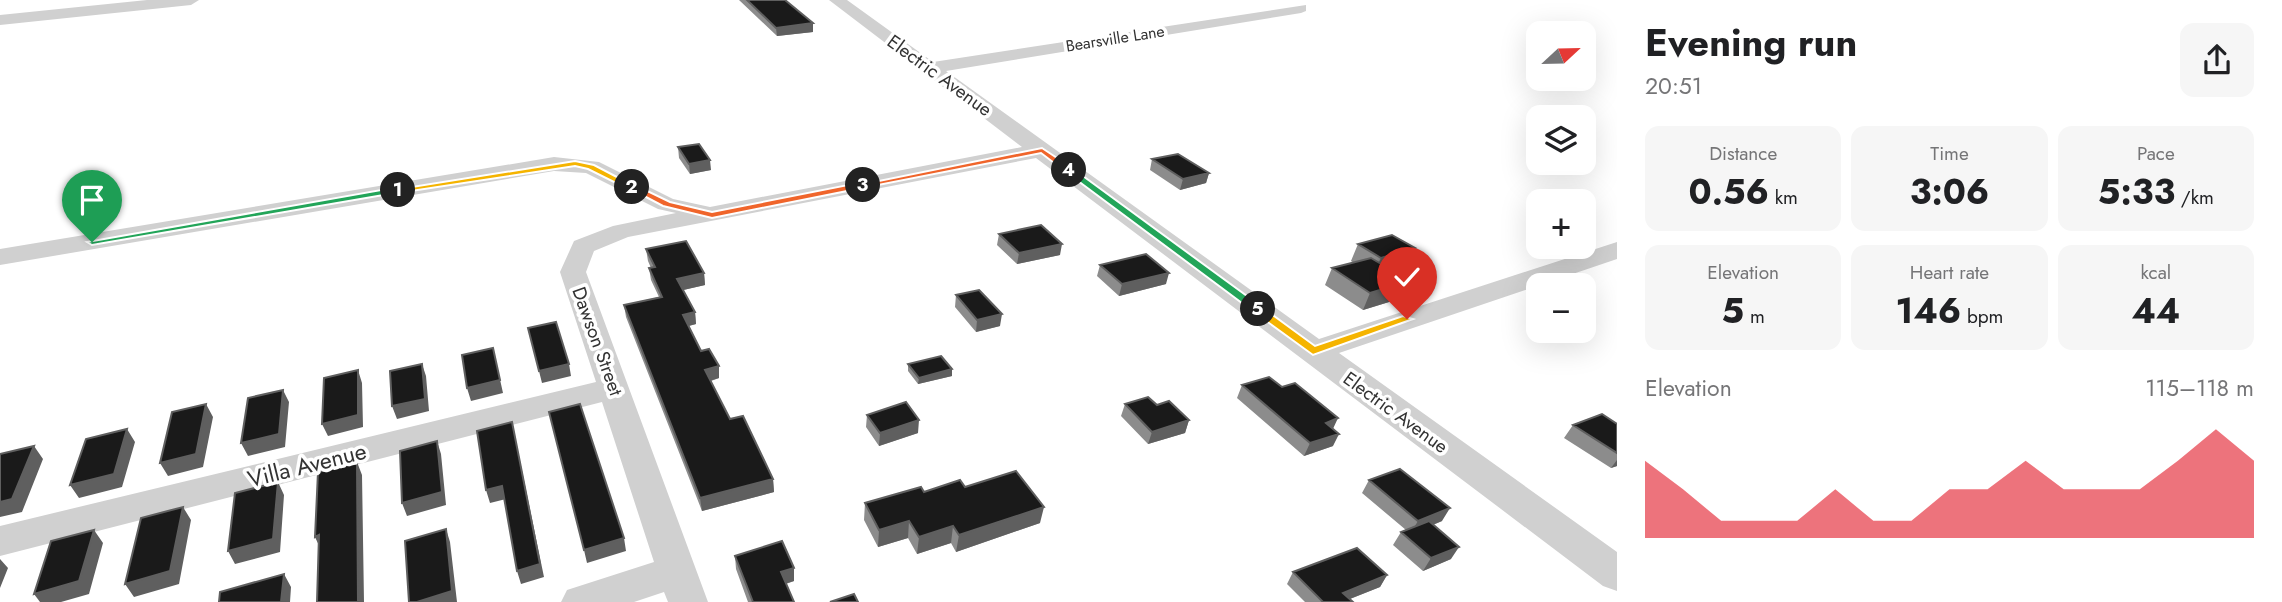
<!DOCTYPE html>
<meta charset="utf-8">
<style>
body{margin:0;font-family:Jost,sans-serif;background:#f6f6f6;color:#202124;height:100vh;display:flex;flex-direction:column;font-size:26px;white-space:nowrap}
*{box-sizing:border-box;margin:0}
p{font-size:23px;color:#757577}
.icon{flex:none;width:38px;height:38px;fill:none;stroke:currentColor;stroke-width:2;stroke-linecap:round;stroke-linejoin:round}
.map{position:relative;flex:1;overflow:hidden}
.drawer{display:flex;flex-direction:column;background:#fff;width:665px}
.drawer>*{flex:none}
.needle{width:46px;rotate:68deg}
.controls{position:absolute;left:1526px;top:21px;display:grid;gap:14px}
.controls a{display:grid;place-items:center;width:70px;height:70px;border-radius:14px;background:#fff;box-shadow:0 7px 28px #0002;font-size:35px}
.pin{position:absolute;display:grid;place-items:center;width:60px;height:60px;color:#fff;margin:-72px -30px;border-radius:50% 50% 50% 0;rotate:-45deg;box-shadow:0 0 7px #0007}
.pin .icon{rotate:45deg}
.km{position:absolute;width:35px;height:35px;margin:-18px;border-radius:50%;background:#222;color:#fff;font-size:19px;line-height:35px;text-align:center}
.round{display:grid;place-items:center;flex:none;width:74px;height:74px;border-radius:14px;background:#f6f6f6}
.overview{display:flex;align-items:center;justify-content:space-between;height:119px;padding:0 28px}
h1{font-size:38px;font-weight:700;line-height:52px}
.figures{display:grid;grid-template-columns:repeat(3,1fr);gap:10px;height:119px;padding:7px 28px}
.figures div{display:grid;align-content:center;border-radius:14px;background:#f6f6f6;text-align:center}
.figures b{font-size:35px;font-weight:700}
.figures small{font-size:19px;font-weight:400}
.figures p{font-size:19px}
.chart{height:196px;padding:14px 28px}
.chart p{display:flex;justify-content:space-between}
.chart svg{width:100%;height:126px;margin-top:7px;fill:#e63946;opacity:.7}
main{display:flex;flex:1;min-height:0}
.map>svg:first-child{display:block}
</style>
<main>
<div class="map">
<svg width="1617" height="602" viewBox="0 0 1617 602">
<rect width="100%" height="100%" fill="#fff"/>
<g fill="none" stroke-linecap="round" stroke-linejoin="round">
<path fill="#d0d0d0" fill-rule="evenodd" d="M147,0H199L191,5L0,25V15Z
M829,0H847L933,62L1306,5V11L1301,13L946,71L1319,339L1617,242V259L1339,353L1617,552V591L1603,586L1036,158L628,237L594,251L586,272L708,602H668L664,592L634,602H561L567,590L654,562L602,402L0,556V526L596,382L560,272L574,241L613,226L676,213L658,209L586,173L554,171L0,265V249L554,157L599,162L673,199L710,207L1022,147Z"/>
</g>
<path fill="#8c8c8c" d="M739,0H785L813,32L777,36Z
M678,147L711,170L690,174L679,158Z
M1152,159L1209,173L1206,183L1180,190L1150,170Z
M999,234L1060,255L1017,264L997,245Z
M1358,244L1407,264L1390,269L1402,298L1363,310L1325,285L1332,268L1354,263L1351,261Z
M646,249L704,273L705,285L683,290L695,312L696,324L689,326L701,351L719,378L711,381L730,419L773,479L774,492L702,511L626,317L624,305L659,297L651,280L649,268H651L648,261Z
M1100,265L1166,284L1119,296L1097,276Z
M956,295L1000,326L976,332L955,307Z
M908,364L952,376L918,384L908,371Z
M1242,385L1333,429V446L1304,456L1237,398Z
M1125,404L1157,405L1189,420L1185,433L1148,444L1121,416Z
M867,415L918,433L879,446L866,427Z
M1617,424V466L1611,468L1564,438L1573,425Z
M1369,480L1442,521L1433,525L1451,559L1423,571L1393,545L1401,532L1406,530L1362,493Z
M965,487L1040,523L956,552L951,543L917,554L908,538L878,547L864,520L865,503L924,492Z
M735,556L794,581L786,584L794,602H748L736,569Z
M1293,572L1387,575L1380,587L1350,599L1353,602H1305L1287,584Z"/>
<path fill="#5f5f5f" d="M813,23V32L777,36L776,28Z
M710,160L711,170L690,174L689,164Z
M1209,173L1206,183L1180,190L1183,179Z
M1062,244L1060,255L1017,264L1019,253Z
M1415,248L1407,264L1373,274L1381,258Z
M704,273L705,285L679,291L677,279Z
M1169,273L1166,284L1119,296L1122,284Z
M1410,281L1402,298L1363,310L1370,293Z
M695,312L696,324L684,327L683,315Z
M1002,314L1000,326L976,332L977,320Z
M493,348L503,393L471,401L467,388Z
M422,364L426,376L429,411L397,419L392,406Z
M569,364L571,376L542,383L539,371Z
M719,366V378L706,382L705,370Z
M952,369V376L918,384L919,378Z
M358,370L362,383L363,427L328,436L322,424Z
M283,390L289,402L285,447L248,456L241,443Z
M206,404L213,417L203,467L168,476L160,463Z
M1338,418L1332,431L1326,423Z
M919,420L918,433L879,446L880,433Z
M1189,420L1185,433L1148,444L1152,432Z
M512,422L544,577L521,584L517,571Z
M127,429L135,442L122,487L79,498L70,485Z
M1339,434L1333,446L1304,456L1310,443Z
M437,441L441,454L446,505L407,516L402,503Z
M34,446L43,459L22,512L0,517V502Z
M1617,460V466L1611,468Z
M357,462L362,475L364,602H358Z
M773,479L774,492L702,511L700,498Z
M278,482L284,495L280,552L235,564L228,551Z
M502,486L506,499L490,503L486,490Z
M183,507L191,520L179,584L134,597L125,584Z
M1044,507L1040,523L956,552L959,535Z
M1450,508L1442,521L1410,534L1418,521Z
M909,521L908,538L878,547L879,530Z
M953,526L951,543L917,554L919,537Z
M446,529L450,542L457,602H417Z
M94,530L103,543L89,594L61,602H40L34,594Z
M319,535L321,550L315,537Z
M624,538L626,551L587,563L584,550Z
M1459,547L1451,559L1423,571L1431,558Z
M0,559L8,568L0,588Z
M794,568V581L781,585V572Z
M284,574L291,587L290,602H281Z
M1387,575L1380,587L1342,602L1343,593Z"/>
<path fill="#1a1a1a" stroke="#5f5f5f" stroke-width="2" d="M747,0H785L813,23L776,28Z
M699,144L710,160L689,164L678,147Z
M1178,154L1209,173L1183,179L1152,159Z
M1041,225L1062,244L1019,253L999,234Z
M1392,235L1415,248L1381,258L1358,244Z
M686,241L704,273L677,279L695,312L683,315L701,351L709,349L719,366L705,370L730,419L743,416L773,479L700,498L624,305L662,297L649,268L655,267L646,249Z
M1146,254L1169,273L1122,284L1100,265Z
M1371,258L1410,281L1370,293L1332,268Z
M979,290L1002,314L977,320L956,295Z
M556,322L569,364L539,371L528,328Z
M493,348L500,380L467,388L462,355Z
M941,356L952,369L919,378L908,364Z
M422,364L425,399L392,406L390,371Z
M358,370V415L322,424L324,378Z
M1269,377L1282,387L1295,383L1338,418L1326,423L1339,434L1310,443L1242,385Z
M283,390L279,434L241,443L248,398Z
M1148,397L1157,405L1169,401L1189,420L1152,432L1125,404Z
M906,402L919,420L880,433L867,415Z
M206,404L196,454L160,463L172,412Z
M580,404L624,538L584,550L549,412Z
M1602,414L1617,424V453L1573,425Z
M512,422L540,564L517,571L502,486L486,490L477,431Z
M127,429L114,474L70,485L86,439Z
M437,441L442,492L402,503L400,451Z
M34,446L12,499L0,502V454Z
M357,462L358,602H317L319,535L315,537L318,472Z
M1400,469L1450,508L1418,521L1369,480Z
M1016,471L1044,507L959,535L953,526L919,537L909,521L879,530L865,503L921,487L924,492L960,480L965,487Z
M278,482L273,539L228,551L235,493Z
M183,507L170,571L125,584L141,518Z
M1429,521L1459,547L1431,558L1401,532Z
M446,529L452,591L417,602H409L405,541Z
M94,530L79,581L34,594L51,541Z
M782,541L794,568L781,572L794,602H753L735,556Z
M1357,548L1387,575L1343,593L1353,602H1323L1293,572Z
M284,574L281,602H219L220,592Z
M854,594L858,602H830Z"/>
<path fill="#22a559" stroke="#fff" stroke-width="2" d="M398,187L401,192L92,245L87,242Z"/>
<path fill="#f5b400" stroke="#fff" stroke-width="2" d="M575,161L594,165L636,187L628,189L588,169L575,166L398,193L393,190Z"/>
<path fill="#f0652b" stroke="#fff" stroke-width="2" d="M863,182L867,187L712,218L663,206L627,187L635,185L670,202L712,212Z"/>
<path fill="#f0652b" stroke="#fff" stroke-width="2" d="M1042,148L1072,168V172H1066L1041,153L863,188L859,185Z"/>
<path fill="#22a559" stroke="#fff" stroke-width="2" d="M1066,168H1072L1262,307V312H1254L1066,172Z"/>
<path fill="#f5b400" stroke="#fff" stroke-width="2" d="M1254,307H1262L1315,346L1403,316L1413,319L1313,355L1254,312Z"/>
<g text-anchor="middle" stroke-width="7" stroke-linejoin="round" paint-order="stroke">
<g font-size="16" fill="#333" stroke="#fff">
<text transform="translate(1115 38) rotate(-9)" y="6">Bearsville Lane</text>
</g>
<g font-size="19" fill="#333" stroke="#fff">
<text transform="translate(940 75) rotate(36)" y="7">Electric Avenue</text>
<text transform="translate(598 341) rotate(70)" y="7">Dawson Street</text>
<text transform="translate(1396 412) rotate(36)" y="7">Electric Avenue</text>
</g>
<g font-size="23" fill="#333" stroke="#fff">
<text transform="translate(307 465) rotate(-14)" y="8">Villa Avenue</text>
</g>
</g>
</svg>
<div class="controls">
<a><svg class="needle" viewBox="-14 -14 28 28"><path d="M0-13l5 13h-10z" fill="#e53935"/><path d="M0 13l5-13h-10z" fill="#757577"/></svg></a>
<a><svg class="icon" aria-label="layers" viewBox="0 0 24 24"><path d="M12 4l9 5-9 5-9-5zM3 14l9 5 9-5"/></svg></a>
<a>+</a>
<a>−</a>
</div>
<div class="pin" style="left:92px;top:242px;background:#1e9e55"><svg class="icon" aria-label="arrive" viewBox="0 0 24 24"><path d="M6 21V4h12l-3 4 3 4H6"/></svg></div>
<div class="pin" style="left:1407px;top:319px;background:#d93025"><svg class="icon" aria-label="check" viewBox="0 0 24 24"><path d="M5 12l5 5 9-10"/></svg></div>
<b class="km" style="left:398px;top:190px">1</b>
<b class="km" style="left:632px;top:187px">2</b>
<b class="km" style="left:863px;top:185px">3</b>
<b class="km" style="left:1069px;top:170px">4</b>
<b class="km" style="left:1258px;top:309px">5</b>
</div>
<section class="drawer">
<div class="overview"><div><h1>Evening run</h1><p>20:51</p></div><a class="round"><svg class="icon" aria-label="share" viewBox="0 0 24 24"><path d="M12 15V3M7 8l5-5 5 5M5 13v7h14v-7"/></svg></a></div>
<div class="figures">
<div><p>Distance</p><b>0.56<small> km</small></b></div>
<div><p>Time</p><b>3:06</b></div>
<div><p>Pace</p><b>5:33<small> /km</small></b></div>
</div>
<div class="figures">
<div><p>Elevation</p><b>5<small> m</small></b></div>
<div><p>Heart rate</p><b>146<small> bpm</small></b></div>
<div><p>kcal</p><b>44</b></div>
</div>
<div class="chart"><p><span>Elevation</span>115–118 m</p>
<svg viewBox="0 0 160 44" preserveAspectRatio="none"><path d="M0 44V17L10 27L20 38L30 38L40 38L50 27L60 38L70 38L80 27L90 27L100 17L110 27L120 27L130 27L140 17L150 6L160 17V44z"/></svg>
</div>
</section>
</main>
